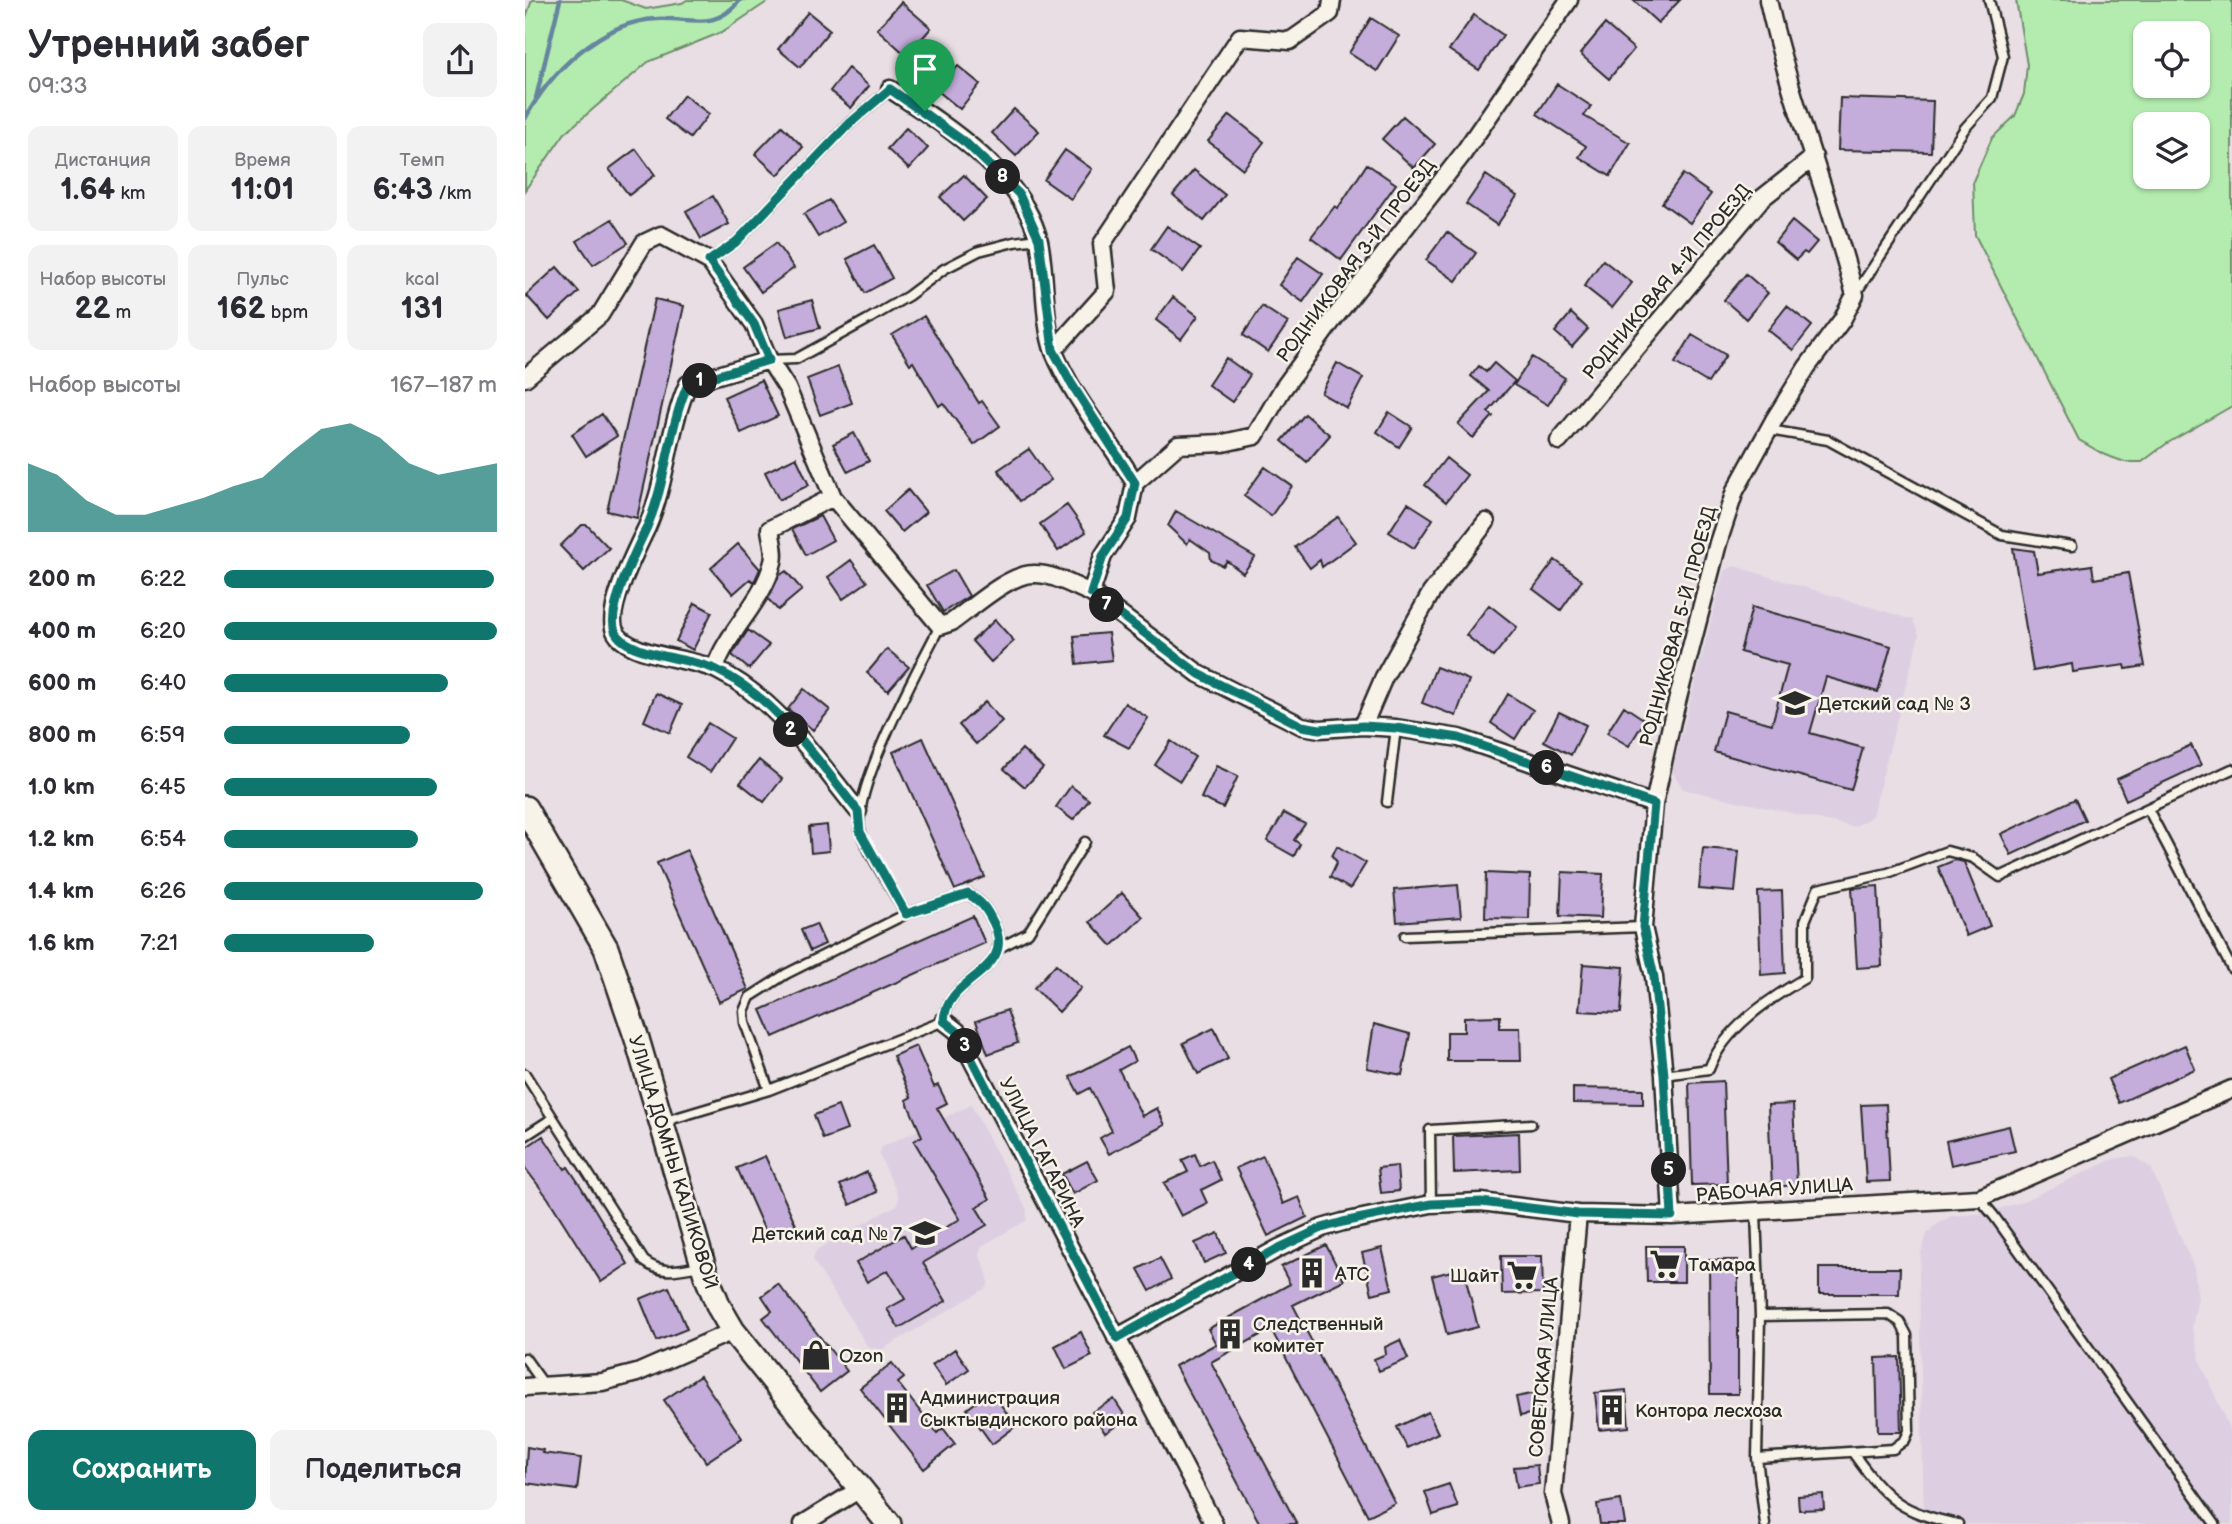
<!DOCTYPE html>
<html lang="ru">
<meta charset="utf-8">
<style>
body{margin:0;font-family:"Balsamiq Sans",sans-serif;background:#f2f2f3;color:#2b2b33;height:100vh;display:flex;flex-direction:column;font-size:26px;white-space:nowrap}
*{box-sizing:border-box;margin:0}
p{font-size:23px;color:#7c7c81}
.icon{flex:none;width:38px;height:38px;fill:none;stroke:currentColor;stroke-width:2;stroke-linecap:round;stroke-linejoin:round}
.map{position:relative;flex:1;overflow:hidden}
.details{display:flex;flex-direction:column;background:#fff;width:525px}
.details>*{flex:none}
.fabs{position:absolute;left:1608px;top:21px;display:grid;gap:14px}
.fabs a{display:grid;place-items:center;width:77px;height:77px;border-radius:14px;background:#fff;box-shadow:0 2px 5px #0004;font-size:35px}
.pin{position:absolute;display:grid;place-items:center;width:60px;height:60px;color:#fff;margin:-72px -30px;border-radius:50% 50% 50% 0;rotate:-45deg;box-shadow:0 0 7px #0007}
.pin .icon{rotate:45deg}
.km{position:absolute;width:35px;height:35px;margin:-18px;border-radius:50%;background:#222;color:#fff;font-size:19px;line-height:35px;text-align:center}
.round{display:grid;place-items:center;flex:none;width:74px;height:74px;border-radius:14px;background:#f2f2f3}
.summary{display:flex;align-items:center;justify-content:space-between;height:119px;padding:0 28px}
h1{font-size:38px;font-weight:800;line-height:52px}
.stats{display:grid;grid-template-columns:repeat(3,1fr);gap:10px;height:119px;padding:7px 28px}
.stats div{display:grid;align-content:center;border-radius:14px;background:#f2f2f3;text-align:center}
.stats b{font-size:30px;font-weight:800}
.stats small{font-size:19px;font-weight:400}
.stats p{font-size:19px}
.chart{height:196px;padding:14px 28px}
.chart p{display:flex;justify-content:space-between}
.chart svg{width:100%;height:126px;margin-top:7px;fill:#0f766e;opacity:.7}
.action{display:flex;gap:14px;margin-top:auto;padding:14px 28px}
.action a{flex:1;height:80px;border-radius:14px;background:#0f766e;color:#fff;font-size:28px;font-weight:800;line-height:80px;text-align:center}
.action a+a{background:#f2f2f3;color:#2b2b33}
ul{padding:0 28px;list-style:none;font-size:23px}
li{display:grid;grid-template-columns:112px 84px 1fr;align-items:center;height:52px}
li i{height:18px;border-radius:9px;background:#0f766e}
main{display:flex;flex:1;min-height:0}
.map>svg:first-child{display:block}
</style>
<main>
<section class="details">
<div class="summary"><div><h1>Утренний забег</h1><p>09:33</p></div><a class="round"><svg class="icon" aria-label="share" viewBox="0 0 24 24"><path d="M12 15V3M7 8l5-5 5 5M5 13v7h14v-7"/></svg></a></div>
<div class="stats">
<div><p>Дистанция</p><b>1.64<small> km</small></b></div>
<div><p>Время</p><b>11:01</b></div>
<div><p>Темп</p><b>6:43<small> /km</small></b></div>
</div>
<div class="stats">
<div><p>Набор высоты</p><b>22<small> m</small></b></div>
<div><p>Пульс</p><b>162<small> bpm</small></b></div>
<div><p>kcal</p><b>131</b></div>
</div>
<div class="chart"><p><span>Набор высоты</span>167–187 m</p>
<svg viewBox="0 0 160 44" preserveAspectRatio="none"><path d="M0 44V20L10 24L20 33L30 38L40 38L50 35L60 32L70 28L80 25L90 16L100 8L110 6L120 11L130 20L140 24L150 22L160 20V44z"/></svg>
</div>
<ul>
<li><b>200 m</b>6:22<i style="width:99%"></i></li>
<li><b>400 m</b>6:20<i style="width:100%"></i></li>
<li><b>600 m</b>6:40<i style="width:82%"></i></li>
<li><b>800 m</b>6:59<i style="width:68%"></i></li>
<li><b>1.0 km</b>6:45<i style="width:78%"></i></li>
<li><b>1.2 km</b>6:54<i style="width:71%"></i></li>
<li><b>1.4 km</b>6:26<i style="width:95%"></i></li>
<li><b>1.6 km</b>7:21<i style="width:55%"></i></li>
</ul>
<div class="action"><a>Сохранить</a><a>Поделиться</a></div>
</section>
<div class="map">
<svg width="1707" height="1524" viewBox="0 0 1707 1524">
<rect width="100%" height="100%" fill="#e8dee4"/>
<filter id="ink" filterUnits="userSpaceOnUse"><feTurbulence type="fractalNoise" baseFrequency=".0143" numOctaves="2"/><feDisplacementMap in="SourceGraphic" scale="14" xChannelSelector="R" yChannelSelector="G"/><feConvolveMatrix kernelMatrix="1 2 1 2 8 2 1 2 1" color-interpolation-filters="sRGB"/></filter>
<g filter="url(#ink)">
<path fill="#ddcfe1" d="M1209,566L1388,620L1394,635L1347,816L1329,827L1158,789L1147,771L1199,571Z
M446,1105L502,1210V1220L457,1246L454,1254L463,1276V1287L356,1350L343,1347L288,1260L291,1250L372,1205L374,1197L354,1154L357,1147Z
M1608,1156L1626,1168L1669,1268L1673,1298L1667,1327L1676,1363L1707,1435V1524H1399L1394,1275L1396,1253L1402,1234L1408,1227L1426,1216L1456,1214L1494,1203L1588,1159Z"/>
<path fill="#b4ecaf" stroke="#708c6d" stroke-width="2" fill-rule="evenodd" d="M7,0H96L121,9L157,3L162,0H245L197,32L123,62L40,133L0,190V20Z
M1491,0H1707V406L1641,444L1617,462H1600L1580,455L1554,440L1450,235L1448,181L1467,138L1490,116L1499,94L1502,65ZM1620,33H1673V86H1620ZM1673,124V177H1620V124Z"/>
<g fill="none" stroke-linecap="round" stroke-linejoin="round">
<path stroke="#65859e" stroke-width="4.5" d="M11,98L35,0
M0,119C24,73 76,21 132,19C166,17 189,32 215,0"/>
</g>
<path fill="#c4acdb" stroke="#2b2b2b" stroke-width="2" d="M1108,0H1155L1133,23Z
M376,2L406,28L382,56L352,29Z
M283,12L305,30L275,67L253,49Z
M949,15L978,35L954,70L924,50Z
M846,18L874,36L852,71L824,53Z
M1080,24L1109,49L1084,79L1055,54Z
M433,66L455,84L435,109L413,91Z
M323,68L344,86L326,108L305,91Z
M1032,84L1066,106L1059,116L1105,143L1085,176L1054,157L1061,146L1012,114Z
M159,95L184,114L165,138L140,119Z
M1315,98L1408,101L1406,152L1313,150Z
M489,109L514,131L491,156L467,133Z
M705,115L739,142L718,169L683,141Z
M878,116L910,144L889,168L857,139Z
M257,126L278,147L253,175L230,154Z
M381,128L403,148L384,169L362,149Z
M111,149L130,175L104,195L84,169Z
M540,150L567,169L546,199L519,180Z
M842,164L871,184L816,260L786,237L810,206L813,208Z
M669,170L700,195L679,221L648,195Z
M1158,174L1186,194L1165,223L1137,203Z
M439,175L462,199L438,221L415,197Z
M961,175L992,196L972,225L941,204Z
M188,196L204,224L176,239L161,211Z
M304,200L318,222L293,237L279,214Z
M87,219L103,243L68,265L52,241Z
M1267,221L1292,242L1282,254L1279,252L1271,260L1250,242Z
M642,226L675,249L658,272L626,249Z
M922,232L951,253L931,281L901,260Z
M251,243L269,268L236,292L218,267Z
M349,245L367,278L340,293L322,259Z
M773,257L798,274L778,302L754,285Z
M1078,260L1107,283L1087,308L1059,286Z
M32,267L54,292L24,320L1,295Z
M1221,274L1243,293L1221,319L1199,300Z
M648,297L673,316L656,339L631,320Z
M130,299L159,306L112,518L82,511Z
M287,300L295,328L262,337L254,309Z
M737,306L763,323L743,352L718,335Z
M1262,306L1287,326L1268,350L1243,330Z
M1046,313L1063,329L1047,347L1030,332Z
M399,316L454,403L457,401L475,426L449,445L418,403L414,406L388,362L385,364L367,335Z
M1167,335L1201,355L1183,383L1150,363Z
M1007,357L1040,378L1023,405L989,385Z
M701,358L725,375L707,402L683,385Z
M812,363L838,378L822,408L796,393Z
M969,363L990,381L963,412L968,416L948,438L933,424L964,391L946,376L954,366L961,372Z
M313,367L327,403L295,415L282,379Z
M236,380L253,416L216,433L199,397Z
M864,412L887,427L874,447L852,432Z
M77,414L92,436L61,456L47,434Z
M780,414L805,435L782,462L757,441Z
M329,433L344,461L323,472L308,444Z
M504,449L526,480L495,501L473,470Z
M271,457L284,485L254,500L240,472Z
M921,458L942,475L921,502L900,485Z
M740,467L767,486L746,516L719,496Z
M383,490L401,512L377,532L359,511Z
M883,503L908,519L889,548L864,532Z
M542,505L561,532L533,551L515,524Z
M651,511L730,557L718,573L702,561L698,566L686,560L685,553L665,539L662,544L643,526Z
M295,516L308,540L281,555L267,529Z
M813,517L831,542L797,567L795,560L785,568L770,547Z
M57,525H62L84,548L59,571L35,546Z
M213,544L235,569L229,582L225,579L208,594L186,568Z
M1488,548L1509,551L1513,573L1567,565L1569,579L1603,573L1620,666L1601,669L1600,665L1548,672L1547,664L1508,671Z
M326,560L342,582L318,599L303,577Z
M1030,560L1057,580L1036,610L1008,589Z
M429,570L444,596L418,612L402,585Z
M261,571L277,590L253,610L243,599L254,576Z
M170,603L187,612L168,650L151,641Z
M964,605L992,627L968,657L941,635Z
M1227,607L1366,646L1353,692L1301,677L1285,733L1338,748L1326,790L1189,752L1200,711L1247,724L1263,665L1215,652Z
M470,620L489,641L466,662L447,641Z
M223,630L244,645L224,669L207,655Z
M583,633L587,660L552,664L549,636Z
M362,649L384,667L363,691L342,673Z
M911,667L944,680L931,716L897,703Z
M279,689L305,710L288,730L263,709Z
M131,693L157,705L145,733L119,721Z
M983,694L1008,710L990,739L966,723Z
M460,702L477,721L451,744L434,725Z
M600,703L623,718L604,748L579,735Z
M1099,706L1120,720L1104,746L1082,733Z
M1034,712L1061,725L1046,755L1019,741Z
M183,723L207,738L185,772L161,757Z
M398,738L460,877L430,890L368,752Z
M646,741L670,757L655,781L630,765Z
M1666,745L1676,765L1601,800L1592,779Z
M497,749L518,768L500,787L479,769Z
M234,760L257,779L239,802L215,783Z
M691,766L713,776L698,808L676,798Z
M546,786L564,800L548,820L531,807Z
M1550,799L1560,820L1486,855L1476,834Z
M759,813L780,824L769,840L775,844L769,856L742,841Z
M302,825L304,851L286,853L284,827Z
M812,846L841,863L825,889L805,877L812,862L807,856Z
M1178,848L1214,851L1210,892L1174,889Z
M162,850L223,989L194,1002L132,863Z
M1430,860L1439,862L1465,926L1441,936L1413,867Z
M1037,872L1078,874L1076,918L1035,916Z
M961,873L1005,875L1004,919L960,918Z
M933,885L936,917L872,922L869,890Z
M1353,886L1357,966L1332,968L1327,888Z
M1257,891L1260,973L1236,975L1233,892Z
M597,893L618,917L587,946L565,922Z
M448,916L460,943L248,1037L236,1010Z
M291,924L300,944L285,951L276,930Z
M531,964L556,988L534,1012L509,988Z
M1058,964L1099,967L1096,1013L1054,1011Z
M482,1010L493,1043L463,1054L451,1021Z
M975,1016V1028H995L996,1061H922V1032H939V1017Z
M849,1024L885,1034L877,1075L842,1068Z
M689,1028L703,1059L673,1074L658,1043Z
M1660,1045L1670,1069L1594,1103L1583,1079Z
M391,1046L409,1087L413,1085L422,1103L412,1108L465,1199L451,1207L462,1225L398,1263L421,1301L374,1328L362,1309L380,1299L363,1270L342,1282L331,1263L379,1235L386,1248L435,1219L389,1141L397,1136L381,1100L386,1097L368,1056Z
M603,1047L610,1061L594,1070L617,1116L632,1108L640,1125L584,1154L575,1138L587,1131L565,1088L554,1094L545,1077Z
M1198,1081L1202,1184L1167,1185L1164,1083Z
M1048,1088L1118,1089V1104L1048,1103Z
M1268,1104L1272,1185L1247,1187L1243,1105Z
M1361,1104L1365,1181L1341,1182L1336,1105Z
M313,1106L322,1130L298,1139L289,1115Z
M1484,1126L1490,1151L1426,1165L1421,1141Z
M994,1133L995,1170L929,1173L928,1136Z
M18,1136L40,1169L43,1167L55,1185L103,1264L76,1282L23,1198L0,1168V1148Z
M670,1154L675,1166L687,1160L696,1180L676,1190L682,1203L656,1216L639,1183L663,1172L657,1160Z
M240,1156L271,1225L243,1238L212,1168Z
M738,1156L758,1204L774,1197L782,1217L743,1236L711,1168Z
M562,1161L573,1180L548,1194L537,1174Z
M872,1166L874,1191L856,1193L853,1168Z
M342,1172L352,1192L325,1205L315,1185Z
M693,1233L701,1253L679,1263L670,1243Z
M801,1245L819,1280L768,1305L870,1503L843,1516L746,1329L686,1362L772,1524H735L650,1366L691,1344L683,1329L765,1284L756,1267Z
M1121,1246H1159V1282H1122Z
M857,1248L867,1289L847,1294L837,1253Z
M976,1256H1017L1018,1293L977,1294Z
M635,1258L646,1279L625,1291L613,1269Z
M1184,1260H1213V1394H1185Z
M938,1268L953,1327L922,1335L907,1276Z
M1294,1268H1375L1374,1294H1294Z
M253,1284L322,1371L295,1392L238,1318L247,1311L237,1296Z
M144,1287L162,1329L132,1341L115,1299Z
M556,1332L567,1356L541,1369L530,1346Z
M875,1340L883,1359L854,1371L849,1359L861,1354L860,1347Z
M430,1349L444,1369L421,1385L407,1365Z
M1374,1357L1376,1432H1353L1351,1358Z
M367,1363L379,1378L373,1383L412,1433L418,1428L430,1444L399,1469L335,1388Z
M175,1376L217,1438L181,1462L139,1400Z
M1101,1390L1104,1427L1074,1430L1070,1393Z
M466,1391L491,1426L467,1444L442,1409Z
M1012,1393L1015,1412L995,1416L991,1397Z
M589,1399L602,1419L580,1433L567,1412Z
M903,1412L913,1433L882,1448L872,1427Z
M2,1447L18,1450L17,1453L56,1458L52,1490L0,1483Z
M1012,1465L1014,1484L992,1487L989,1467Z
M924,1484L933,1507L908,1515L900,1492Z
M1298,1494L1299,1509L1274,1510L1273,1496Z
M1096,1500L1100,1524H1075L1072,1504Z"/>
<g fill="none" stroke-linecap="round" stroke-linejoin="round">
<g stroke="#2b2b2b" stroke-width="13">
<path id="lane" d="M184,261L211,242L324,124L365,89
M1331,293L1440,128L1467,98L1478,56L1464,0
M244,360L271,359L342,320L383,296L419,269L454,251L489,242L514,239
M1244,430L1303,440L1477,535L1547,546
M862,802L871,728
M1623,809L1707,969
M381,914C371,896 338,845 335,829C328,787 394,667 415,626
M880,936L1118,927
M474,948L503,933L560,842
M0,1074L119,1261C137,1275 153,1270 175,1266
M1139,1075L1184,1069C1199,1029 1244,999 1280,978V921L1293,889L1363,873L1422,851L1448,858L1475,877L1707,769
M137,1122L244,1090L419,1021C420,976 494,973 468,922C461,908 457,902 443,894L381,914L261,974L225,997L219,1011L220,1023L244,1090
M0,1136L28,1118
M1454,1198L1469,1216L1690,1524
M906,1204L905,1130L1006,1124
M1231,1213L1235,1316L1232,1458L1240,1524
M0,1358L20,1386
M1328,1453C1361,1499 1376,1513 1433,1524
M1232,1458L1368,1449L1380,1440L1384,1431L1382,1335L1375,1322L1363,1314L1235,1316"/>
</g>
<g stroke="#2b2b2b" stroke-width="21">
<path id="street" d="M365,89C420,125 498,174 514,241C521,273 518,323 529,352C548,399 585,440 610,483L603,518L578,556L566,593L674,674L777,726L795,729L838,726L871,728L934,738L1129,804
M529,350L582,291L577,244L715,37L765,41L805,13L807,0
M244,360L163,384C143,430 142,481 122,527C112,548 80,610 90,631C102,657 166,657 192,670C252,699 291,759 333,811
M0,378L75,315L119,243L136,235L184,261L229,324L244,360L262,388L308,497L415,626L427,622C447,608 484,574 508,574C528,573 548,586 566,593
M1034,441L1236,199L1289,157
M610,483L653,445L698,443L730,436L757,390L807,321L937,155L1044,0
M190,668C203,630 238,602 248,562C251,552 246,539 245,529L308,497
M838,726L859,677L906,593L961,522
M419,1021L432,1031L689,1524
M1147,1216L1139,1075L1129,977L1118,927L1129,804L1147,721L1193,543L1210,491L1249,420L1282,367L1317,320L1330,295C1304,196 1265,100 1243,0
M591,1338L754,1248L797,1228L818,1222L906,1204L956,1202L1053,1214L1147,1216L1454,1198L1707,1089
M0,1387L77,1382L112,1373L208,1331
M278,1524L335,1489
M1036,1524L1028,1494L1053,1214"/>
</g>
<g stroke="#2b2b2b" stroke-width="28">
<path id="secondary" d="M0,808L81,948L112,1039L181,1275L194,1307L208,1331L364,1524"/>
</g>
<use href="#lane" stroke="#f7f3e8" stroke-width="8"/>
<use href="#street" stroke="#f7f3e8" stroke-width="16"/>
<use href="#secondary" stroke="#f7f3e8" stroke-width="23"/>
</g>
</g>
<g fill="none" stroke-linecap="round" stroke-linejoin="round" filter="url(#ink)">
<g stroke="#fff" stroke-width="14">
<path id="route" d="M365,89L441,143L494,194L514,239L528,350L546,383L610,483L603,518L578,556L566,593L674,674L777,726L795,729L838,726L871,728L934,738L1129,804L1118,927L1129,977L1139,1075L1147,1216L1053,1214L956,1202L906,1204L818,1222L797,1228L754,1248L592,1338L432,1031L419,1021C420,976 494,973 468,922C461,908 457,902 443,894L381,914L335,832L333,811C291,759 253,699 192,670C167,657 102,657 90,631C81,610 112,548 122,527C142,481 143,429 163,384L244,360L229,324L184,261L211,242L324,124Z"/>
</g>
<use href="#route" stroke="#0f766e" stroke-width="9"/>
</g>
<defs>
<g id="school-bare" transform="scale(2.415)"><path d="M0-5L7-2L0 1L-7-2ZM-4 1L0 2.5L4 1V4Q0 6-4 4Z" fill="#2b2b2b" stroke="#f7f3e8" stroke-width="2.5" paint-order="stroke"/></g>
<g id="supermarket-bare" transform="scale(2.415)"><path d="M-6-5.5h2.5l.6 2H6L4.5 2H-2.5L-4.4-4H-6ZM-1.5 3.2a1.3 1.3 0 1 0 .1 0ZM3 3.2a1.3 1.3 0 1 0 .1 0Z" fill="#2b2b2b" stroke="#f7f3e8" stroke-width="2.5" paint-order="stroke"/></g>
<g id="building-bare" transform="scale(2.415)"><path d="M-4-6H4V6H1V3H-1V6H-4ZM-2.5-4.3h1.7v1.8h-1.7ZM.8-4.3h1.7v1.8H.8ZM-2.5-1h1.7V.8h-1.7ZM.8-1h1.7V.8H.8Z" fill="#2b2b2b" stroke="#f7f3e8" stroke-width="2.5" paint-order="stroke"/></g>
<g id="shop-bare" transform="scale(2.415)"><path d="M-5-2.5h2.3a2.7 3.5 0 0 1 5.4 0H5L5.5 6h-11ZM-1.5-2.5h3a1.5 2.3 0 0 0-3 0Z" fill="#2b2b2b" stroke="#f7f3e8" stroke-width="2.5" paint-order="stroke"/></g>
</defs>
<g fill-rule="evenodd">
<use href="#school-bare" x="1270" y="703"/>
<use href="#school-bare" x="400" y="1233"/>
<use href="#supermarket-bare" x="1140" y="1264"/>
<use href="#building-bare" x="787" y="1273"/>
<use href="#supermarket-bare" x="997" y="1275"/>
<use href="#building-bare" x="705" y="1334"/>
<use href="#shop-bare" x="291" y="1355"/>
<use href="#building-bare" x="372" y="1408"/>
<use href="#building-bare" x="1087" y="1410"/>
</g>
<g text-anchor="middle" stroke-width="5" stroke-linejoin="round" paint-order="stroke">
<g font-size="19" fill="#2b2b2b" stroke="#f7f3e8">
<text transform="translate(830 260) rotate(-53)" y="7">РОДНИКОВАЯ 3-Й ПРОЕЗД</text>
<text transform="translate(1141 281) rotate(-50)" y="7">РОДНИКОВАЯ 4-Й ПРОЕЗД</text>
<text transform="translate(1152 626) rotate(-75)" y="7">РОДНИКОВАЯ 5-Й ПРОЕЗД</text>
<text transform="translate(518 1152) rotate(63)" y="7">УЛИЦА ГАГАРИНА</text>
<text transform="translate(149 1162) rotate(73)" y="7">УЛИЦА ДОМНЫ КАЛИКОВОЙ</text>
<text transform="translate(1249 1189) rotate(-4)" y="7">РАБОЧАЯ УЛИЦА</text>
<text transform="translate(1018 1367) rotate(-85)" y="7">СОВЕТСКАЯ УЛИЦА</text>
</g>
<g font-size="19" fill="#2b2b2b" stroke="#f7f3e8" text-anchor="start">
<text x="1293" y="710">Детский сад № 3</text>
<text x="377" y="1240" text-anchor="end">Детский сад № 7</text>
<text x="1163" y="1271">Тамара</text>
<text x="810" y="1280">АТС</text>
<text x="974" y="1282" text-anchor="end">Шайт</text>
<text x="728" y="1330">Следственный<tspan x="728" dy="22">комитет</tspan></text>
<text x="314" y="1362">Ozon</text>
<text x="395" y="1404">Администрация<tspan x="395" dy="22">Сыктывдинского района</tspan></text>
<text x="1110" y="1417">Контора лесхоза</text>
</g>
</g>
</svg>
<div class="fabs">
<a><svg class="icon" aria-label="locate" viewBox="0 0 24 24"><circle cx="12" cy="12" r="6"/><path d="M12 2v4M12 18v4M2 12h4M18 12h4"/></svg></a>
<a><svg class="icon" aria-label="layers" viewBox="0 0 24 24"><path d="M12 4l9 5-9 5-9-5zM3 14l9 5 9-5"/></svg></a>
</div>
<div class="pin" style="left:400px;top:111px;background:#1e9e55"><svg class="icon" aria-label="arrive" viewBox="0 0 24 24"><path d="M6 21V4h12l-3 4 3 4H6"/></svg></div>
<b class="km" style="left:175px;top:381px">1</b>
<b class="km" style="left:266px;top:730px">2</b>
<b class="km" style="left:440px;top:1046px">3</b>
<b class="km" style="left:724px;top:1265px">4</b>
<b class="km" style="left:1144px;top:1170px">5</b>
<b class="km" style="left:1022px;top:768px">6</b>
<b class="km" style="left:582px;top:605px">7</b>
<b class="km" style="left:478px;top:177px">8</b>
</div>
</main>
